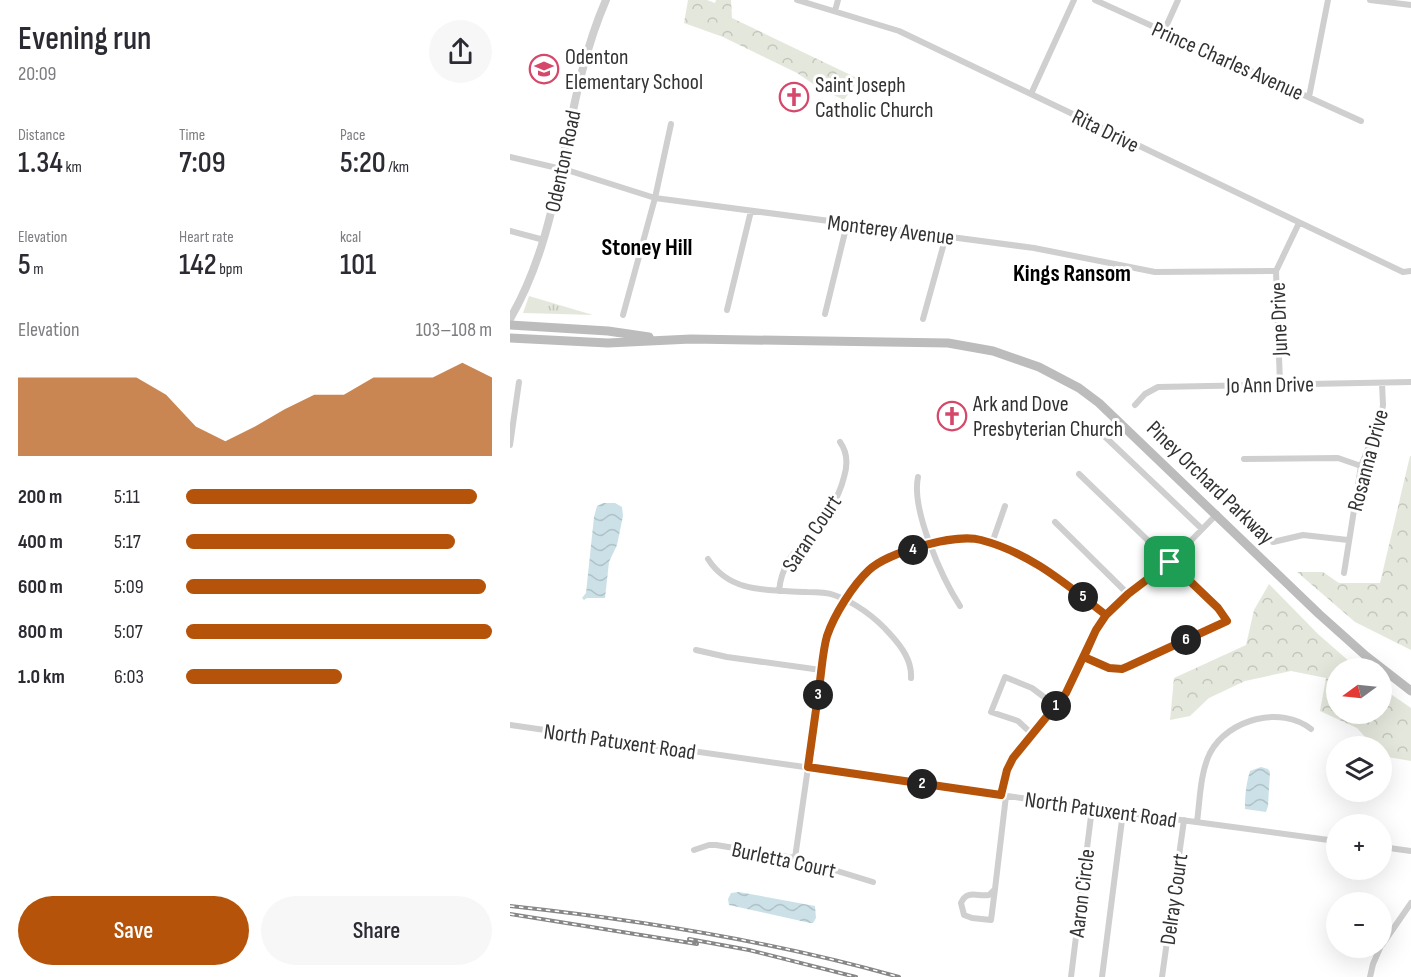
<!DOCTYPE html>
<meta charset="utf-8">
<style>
body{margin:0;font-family:"Sofia Sans Condensed",sans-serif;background:#f7f7f7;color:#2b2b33;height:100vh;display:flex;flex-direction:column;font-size:22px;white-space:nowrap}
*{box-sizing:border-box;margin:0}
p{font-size:20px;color:#7c7c81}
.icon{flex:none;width:33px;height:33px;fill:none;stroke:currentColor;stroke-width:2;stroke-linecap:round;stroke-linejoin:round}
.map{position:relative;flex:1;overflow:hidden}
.sheet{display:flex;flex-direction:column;background:#fff;width:510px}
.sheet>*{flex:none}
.needle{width:39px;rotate:255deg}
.controls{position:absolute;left:816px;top:658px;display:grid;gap:12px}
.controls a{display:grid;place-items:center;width:66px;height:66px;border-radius:50%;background:#fff;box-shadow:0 6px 24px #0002;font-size:30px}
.pin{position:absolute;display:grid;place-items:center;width:51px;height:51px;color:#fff;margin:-26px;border-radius:12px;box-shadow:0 3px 9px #0006}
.km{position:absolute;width:30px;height:30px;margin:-15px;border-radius:50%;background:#222;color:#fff;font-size:16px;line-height:30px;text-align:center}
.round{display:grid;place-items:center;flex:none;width:63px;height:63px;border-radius:32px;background:#f7f7f7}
.overview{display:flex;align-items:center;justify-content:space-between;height:102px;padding:0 18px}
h1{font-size:33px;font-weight:600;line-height:45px}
.metrics{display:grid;grid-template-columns:repeat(3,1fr);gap:9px;height:102px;padding:6px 18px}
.metrics div{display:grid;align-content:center}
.metrics b{font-size:30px;font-weight:600}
.metrics small{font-size:16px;font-weight:400}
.metrics p{font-size:16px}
.chart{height:168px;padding:12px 18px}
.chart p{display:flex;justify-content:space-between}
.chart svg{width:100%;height:108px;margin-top:6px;fill:#b45309;opacity:.7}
.button{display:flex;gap:12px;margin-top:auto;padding:12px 18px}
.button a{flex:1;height:69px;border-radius:36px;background:#b45309;color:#fff;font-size:24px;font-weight:600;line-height:69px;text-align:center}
.button a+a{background:#f7f7f7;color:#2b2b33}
ul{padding:0 18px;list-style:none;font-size:20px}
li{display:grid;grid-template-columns:96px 72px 1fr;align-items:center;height:45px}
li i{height:15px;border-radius:8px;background:#b45309}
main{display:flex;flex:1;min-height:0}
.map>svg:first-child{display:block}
</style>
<main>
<section class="sheet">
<div class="overview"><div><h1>Evening run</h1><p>20:09</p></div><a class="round"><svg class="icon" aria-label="share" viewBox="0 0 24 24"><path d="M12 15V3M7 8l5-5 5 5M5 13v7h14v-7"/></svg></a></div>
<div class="metrics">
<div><p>Distance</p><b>1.34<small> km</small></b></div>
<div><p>Time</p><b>7:09</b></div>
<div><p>Pace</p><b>5:20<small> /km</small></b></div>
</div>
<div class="metrics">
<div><p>Elevation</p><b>5<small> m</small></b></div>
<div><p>Heart rate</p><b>142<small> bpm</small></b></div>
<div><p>kcal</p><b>101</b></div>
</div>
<div class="chart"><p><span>Elevation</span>103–108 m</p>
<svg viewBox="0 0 160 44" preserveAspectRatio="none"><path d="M0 44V12L10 12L20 12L30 12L40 12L50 19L60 32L70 38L80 32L90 25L100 19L110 19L120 12L130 12L140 12L150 6L160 12V44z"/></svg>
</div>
<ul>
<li><b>200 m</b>5:11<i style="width:95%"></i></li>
<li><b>400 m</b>5:17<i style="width:88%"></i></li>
<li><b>600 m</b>5:09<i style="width:98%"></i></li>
<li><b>800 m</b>5:07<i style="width:100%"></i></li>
<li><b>1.0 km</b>6:03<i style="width:51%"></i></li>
</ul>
<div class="button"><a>Save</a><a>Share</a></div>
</section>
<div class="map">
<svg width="901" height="977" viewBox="0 0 901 977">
<defs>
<pattern id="forest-crowns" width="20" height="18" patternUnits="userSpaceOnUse" patternTransform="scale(1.5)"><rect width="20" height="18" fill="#e4e8dc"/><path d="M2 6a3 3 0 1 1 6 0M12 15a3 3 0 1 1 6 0" fill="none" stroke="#c4c7bd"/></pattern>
<pattern id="park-tufts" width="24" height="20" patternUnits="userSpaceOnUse" patternTransform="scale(1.5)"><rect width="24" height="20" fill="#e4e8dc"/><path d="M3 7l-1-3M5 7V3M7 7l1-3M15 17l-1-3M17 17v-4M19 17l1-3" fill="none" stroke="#c4c7bd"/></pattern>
<pattern id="water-waves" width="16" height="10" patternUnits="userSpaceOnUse" patternTransform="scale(1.5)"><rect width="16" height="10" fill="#cbe1e7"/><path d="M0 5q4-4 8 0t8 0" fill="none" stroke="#afc2c7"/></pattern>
</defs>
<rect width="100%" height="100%" fill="#fff"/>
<path fill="url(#forest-crowns)" d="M178,0H197L205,3L206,0H221L222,18L349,79L334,100L309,88L287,73L213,37L174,23Z
M900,456H901V650L845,622L787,572H813L829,583H870Z
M759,584L808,634L848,669H826V714H872V688L901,708V761L872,756V747H864L847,728L810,711L816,678L781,671L735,681L699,698L680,716L660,720L664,678L736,645L744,610Z"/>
<path fill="url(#park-tufts)" d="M19,296L83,315L13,313Z"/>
<path fill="url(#water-waves)" d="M93,503H105L112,507L113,516L107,545L99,562L95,598H77L74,600L72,598L76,593L84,517L87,506Z
M751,767L758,769L760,772L758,806L756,812L735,809C735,795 736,784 740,771Z
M229,892L305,906L306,918L303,923H300L219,905L218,899L221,893Z"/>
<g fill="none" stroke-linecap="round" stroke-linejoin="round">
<path stroke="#cfcfcf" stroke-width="6" d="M287,0L389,31L893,272L901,271
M585,0L851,121
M860,0L901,5
M325,11L328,0
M654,31L668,0
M521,94L564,0
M799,97L818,0
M0,157L60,171L145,198L524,248L645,272L766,271
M0,231L34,240
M217,310L241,211
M315,314L337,224
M113,315L145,198L161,124
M413,319L436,236
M770,384L766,271L789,223
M625,405L635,394L648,387L901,382
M590,432L692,529
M0,445L9,382
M734,459L828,458L851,466
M569,474L708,608L717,621L612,668H599L575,657
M408,477C401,510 432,578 450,606
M545,522L618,594
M763,542L793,535L838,540
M482,543L495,506
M198,559C220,594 260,590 297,592C306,592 316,592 324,595C345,602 366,618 380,634C392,647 402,661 401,678
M834,573L851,466L871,417L873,405L872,383
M269,591C270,580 273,570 279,560C300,530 325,514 334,477C338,464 338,453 330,442
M186,650L217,657L311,670
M0,725L582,808L826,841
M522,734L508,721L481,712L495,677L522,688L546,706
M491,795L497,770L503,758L556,693L586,630L596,614L618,594L660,562L707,514
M687,822C690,800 690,773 700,753C718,719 771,705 801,729
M872,847L901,851
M184,850L199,845H206L285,858L363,882
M285,858L317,635L343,588L360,569L379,558L420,544L439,540L468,539L522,560L535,568L596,614
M485,889L481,920L462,918L454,915L451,903C457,889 468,897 479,895L485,889L496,796
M872,945L901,903
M561,977L582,808
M592,977L613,812
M652,977L674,820
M860,977L863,964L870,948"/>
<path stroke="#cfcfcf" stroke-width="8" d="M0,319C57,221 51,103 96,0"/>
<path stroke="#bcbcbc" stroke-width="9" d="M0,325L98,331L139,337
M0,338L98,343L181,339L438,343L483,351L529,367L569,388L589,403L809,614L856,656L901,691"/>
<g stroke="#878787" stroke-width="4">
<path id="rail" d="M0,906C131,920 262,941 389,977
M0,914L187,944
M179,939L239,950L346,977"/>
</g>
<use href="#rail" stroke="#fff" stroke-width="1.5" stroke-dasharray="4.5" stroke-linecap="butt"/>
</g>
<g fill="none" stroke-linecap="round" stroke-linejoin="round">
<g stroke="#fff" stroke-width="12">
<path id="route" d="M660,562L618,594L596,615L586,630L556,693L503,758L497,770L491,795L298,767C302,738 306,709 310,681C312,666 313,650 317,636C324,615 343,585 359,570C378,552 446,533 471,540C521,553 557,585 596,615L586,630L574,657L599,668L612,669L619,666L717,621L708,608L660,562"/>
</g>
<use href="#route" stroke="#b45309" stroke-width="8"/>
</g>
<defs>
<g id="school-ring" transform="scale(1.5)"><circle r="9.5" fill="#fff" stroke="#d5486a" stroke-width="1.5"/><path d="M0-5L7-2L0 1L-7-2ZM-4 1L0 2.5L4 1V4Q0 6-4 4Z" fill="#d5486a"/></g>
<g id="church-ring" transform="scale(1.5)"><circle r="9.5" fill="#fff" stroke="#d5486a" stroke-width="1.5"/><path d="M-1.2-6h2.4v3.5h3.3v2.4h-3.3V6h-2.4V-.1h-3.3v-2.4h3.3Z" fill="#d5486a"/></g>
</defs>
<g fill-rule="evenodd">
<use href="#school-ring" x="34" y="69"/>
<use href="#church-ring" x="284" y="97"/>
<use href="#church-ring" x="442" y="416"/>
</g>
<g text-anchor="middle" stroke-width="6" stroke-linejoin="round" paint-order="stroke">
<g font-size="22" fill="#323232" stroke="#fff" text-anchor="start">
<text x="55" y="64">Odenton<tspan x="55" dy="25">Elementary School</tspan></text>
<text x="305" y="92">Saint Joseph<tspan x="305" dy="25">Catholic Church</tspan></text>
<text x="463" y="411">Ark and Dove<tspan x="463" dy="25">Presbyterian Church</tspan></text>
</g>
<g font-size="22" fill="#323232" stroke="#fff">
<text transform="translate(718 60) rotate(24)" y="8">Prince Charles Avenue</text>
<text transform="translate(596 130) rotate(26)" y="8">Rita Drive</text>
<text transform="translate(52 161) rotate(-78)" y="8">Odenton Road</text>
<text transform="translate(381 229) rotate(7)" y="8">Monterey Avenue</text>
<text transform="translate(768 319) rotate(-92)" y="8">June Drive</text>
<text transform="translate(760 384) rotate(-1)" y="8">Jo Ann Drive</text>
<text transform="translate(857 460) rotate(-75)" y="8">Rosanna Drive</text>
<text transform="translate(701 482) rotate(44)" y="8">Piney Orchard Parkway</text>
<text transform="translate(301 533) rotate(-56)" y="8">Saran Court</text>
<text transform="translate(110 741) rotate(8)" y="8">North Patuxent Road</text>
<text transform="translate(591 809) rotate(8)" y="8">North Patuxent Road</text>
<text transform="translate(274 859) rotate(12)" y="8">Burletta Court</text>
<text transform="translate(571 893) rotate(-83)" y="8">Aaron Circle</text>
<text transform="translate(663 899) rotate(-82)" y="8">Delray Court</text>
</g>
<g font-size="24" font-weight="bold" fill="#000" stroke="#fff">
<text x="137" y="255">Stoney Hill</text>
<text x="562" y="281">Kings Ransom</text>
</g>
</g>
</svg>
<div class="controls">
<a><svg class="needle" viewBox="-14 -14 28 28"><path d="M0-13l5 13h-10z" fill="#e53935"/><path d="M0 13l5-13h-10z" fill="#7c7c81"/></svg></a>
<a><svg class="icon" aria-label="layers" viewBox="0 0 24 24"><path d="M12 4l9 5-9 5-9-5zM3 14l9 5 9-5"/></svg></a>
<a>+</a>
<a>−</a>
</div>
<div class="pin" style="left:660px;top:562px;background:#1e9e55"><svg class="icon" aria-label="arrive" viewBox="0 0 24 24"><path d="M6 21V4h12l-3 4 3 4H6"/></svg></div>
<b class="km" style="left:546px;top:706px">1</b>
<b class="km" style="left:412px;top:784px">2</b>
<b class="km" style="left:308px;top:695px">3</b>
<b class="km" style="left:403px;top:550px">4</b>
<b class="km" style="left:573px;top:597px">5</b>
<b class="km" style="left:676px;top:640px">6</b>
</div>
</main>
